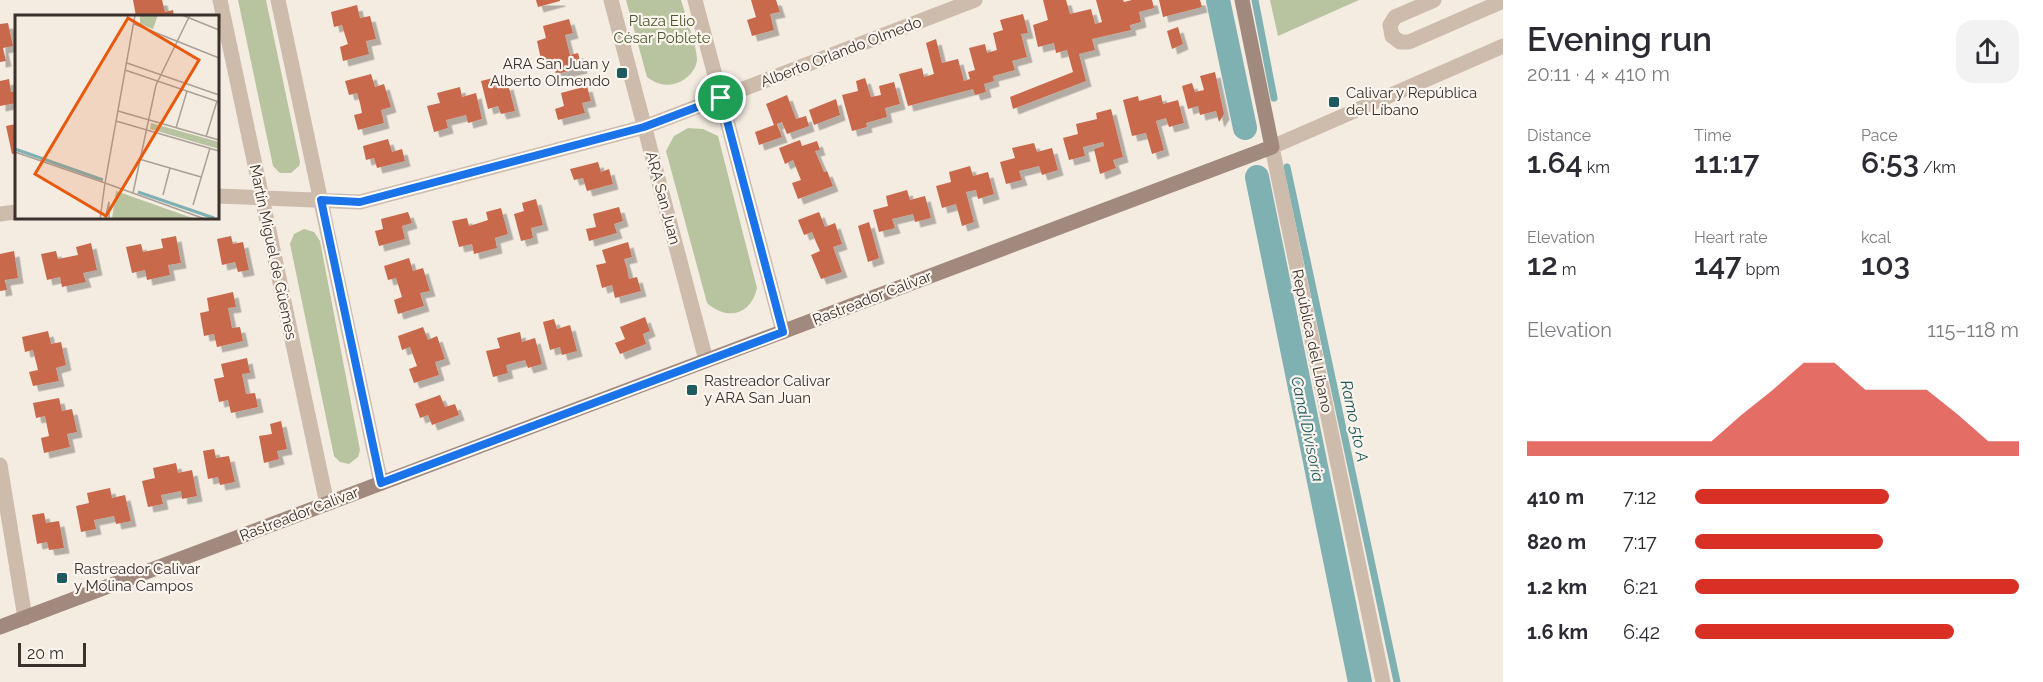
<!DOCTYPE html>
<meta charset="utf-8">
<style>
body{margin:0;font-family:Raleway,sans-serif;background:#f2f2f3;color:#2b2b33;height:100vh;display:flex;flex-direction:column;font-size:22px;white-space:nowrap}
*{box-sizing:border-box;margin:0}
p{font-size:20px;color:#7c7c81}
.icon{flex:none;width:33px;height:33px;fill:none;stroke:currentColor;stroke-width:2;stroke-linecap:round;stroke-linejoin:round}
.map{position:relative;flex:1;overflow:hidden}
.sheet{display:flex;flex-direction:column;background:#fff;width:540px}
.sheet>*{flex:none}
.scale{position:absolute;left:18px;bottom:15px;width:68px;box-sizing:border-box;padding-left:6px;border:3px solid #3b302b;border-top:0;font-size:16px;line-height:21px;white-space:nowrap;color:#3b302b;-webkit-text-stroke:4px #fbf5ee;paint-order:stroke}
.pin{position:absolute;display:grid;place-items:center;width:51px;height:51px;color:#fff;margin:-26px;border:3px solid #fff;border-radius:50%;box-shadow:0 2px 6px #0007}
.round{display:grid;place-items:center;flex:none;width:63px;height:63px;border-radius:18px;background:#f2f2f3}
.headline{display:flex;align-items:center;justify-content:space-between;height:102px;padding:0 24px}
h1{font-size:33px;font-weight:600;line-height:45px}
.metrics{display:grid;grid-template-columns:repeat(3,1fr);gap:9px;height:102px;padding:6px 24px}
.metrics div{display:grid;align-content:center}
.metrics b{font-size:30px;font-weight:600}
.metrics small{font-size:16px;font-weight:400}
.metrics p{font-size:16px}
.chart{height:168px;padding:12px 24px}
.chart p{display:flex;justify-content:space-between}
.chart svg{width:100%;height:108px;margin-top:6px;fill:#d93025;opacity:.7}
ul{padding:0 24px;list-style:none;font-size:20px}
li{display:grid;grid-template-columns:96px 72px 1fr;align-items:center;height:45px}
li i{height:15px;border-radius:8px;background:#d93025}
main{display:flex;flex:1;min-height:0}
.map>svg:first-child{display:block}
</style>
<main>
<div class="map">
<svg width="1503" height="682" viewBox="0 0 1503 682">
<defs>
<filter id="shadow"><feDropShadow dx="5.5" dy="5.5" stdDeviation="0" flood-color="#0004"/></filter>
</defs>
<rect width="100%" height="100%" fill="#f4ebe1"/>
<path fill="#b8c4a0" d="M238,0H266L300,162L299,166L291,173H280L273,166Z
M626,0H681C685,14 697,47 697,59C697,69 687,80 677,83C666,87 656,84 647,77Z
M1270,0H1359L1278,36Z
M688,128L703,129L718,136L757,288C751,315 727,321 707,303L666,151L674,136Z
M304,229L314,232L320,241L360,450L358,457L349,464L340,462L334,456L290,244L294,234Z"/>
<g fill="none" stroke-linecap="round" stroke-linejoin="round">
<path stroke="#7fb0b2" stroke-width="7" d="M1255,0L1274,98
M1287,167L1397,682"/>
<path stroke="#7fb0b2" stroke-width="24" d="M1218,0L1245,128
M1257,177L1360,682"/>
</g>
<path fill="#c8694b" filter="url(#shadow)" d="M133,0H162L165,12L173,10L174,16H136Z
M536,0H560V1L538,7Z
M751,0H776L780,12L770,14L774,30L752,36L747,20L756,17Z
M1043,0H1066L1070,14L1091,9L1095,24L1102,22L1096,0H1123L1124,2L1132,0H1152L1154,8L1139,12L1141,22L1130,25L1131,30L1092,39L1095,50L1079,54L1086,81L1013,109L1010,97L1073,72L1067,50L1056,53L1054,43L1038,47L1033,25L1048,20Z
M1159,0H1200L1202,7L1163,17Z
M357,5L360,18L370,16L376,39L366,41L369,54L343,61L340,47L348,44L345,35L342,25L334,27L331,12Z
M1023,14L1028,33L1021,34L1027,57L1012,61L1015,70L993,76L994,81L984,84L986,92L975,95L973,89L908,106L899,74L922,68L924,77L934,74L926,43L936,39L942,63L958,59L964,81L970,79L968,72L975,70L969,48L985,44L987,53L997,50L993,33L1003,30L1000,20Z
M569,19L573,33L565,35L570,55L578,53L582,68L556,74L552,61L542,64L537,41L546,38L543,26Z
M8,23L13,46L3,48L6,61L0,62V24Z
M1178,27L1183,44L1172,49L1167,31Z
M1215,72L1224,114L1219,122L1216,111L1200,115L1198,106L1188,109L1182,86L1192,83L1195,92L1204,90L1200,76Z
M371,74L375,87L384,84L391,107L381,110L384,123L358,130L354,115L362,113L360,103L357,93L349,95L345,81Z
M493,78L495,88L508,84L515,111L501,114L498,106L488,109L481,81Z
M865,78L871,97L881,95L879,86L894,82L900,104L885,108L887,117L866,123L867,127L852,131L842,95L858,91L856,81Z
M9,79L11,92L16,91V103L0,106V81Z
M587,86L591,101L582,103L585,113L558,120L555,109L564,106L561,93Z
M460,87L462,97L476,93L482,119L468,123L466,115L446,120L448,128L434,132L427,106L440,103L437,93Z
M787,95L796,119L806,116L809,126L787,134L782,122L777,124L782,137L759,145L755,132L774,125L766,104Z
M1161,95L1163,104L1178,100L1184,123L1169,127L1166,118L1156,121L1164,150L1152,154L1146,133L1132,136L1123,100L1138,96L1139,101Z
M836,99L840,115L814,125L809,110Z
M1111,109L1123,157L1113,160L1116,168L1100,174L1094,149L1104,146L1103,142L1083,147L1085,156L1069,160L1063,138L1078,134L1076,124L1097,119L1096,113Z
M16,124V153L12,154L6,126Z
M388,139L392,152L402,149L405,161L377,168L374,158L366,160L363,146Z
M800,140L802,146L817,141L820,150L815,151L824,172L827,171L833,186L798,199L792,183L801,180L793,160L785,164L779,148Z
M1034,143L1037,152L1052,148L1058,170L1042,175L1039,166L1019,171L1022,180L1006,184L1000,162L1015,158L1012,148Z
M598,162L601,172L609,169L613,184L587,191L583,178L574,180L570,169Z
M970,166L973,176L988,172L994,194L978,199L976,190L966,192L974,222L962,226L956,204L942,208L936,186L951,182L949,172Z
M907,190L910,200L925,196L931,218L915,222L913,214L892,219L895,228L879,232L873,210L888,206L886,196Z
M536,199L543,225L531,228L533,238L521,241L514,214L524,211L522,203Z
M619,207L623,221L614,224L617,233L589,241L586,229L596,227L593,214Z
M501,208L508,234L495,238L497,248L474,254L472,244L459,247L452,221L467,218L469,226L479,223L488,220L486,212Z
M408,212L412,223L402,226L405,239L379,246L375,231L383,229L381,219Z
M819,212L825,227L835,223L842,244L833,247L842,272L821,279L811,255L820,251L816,242L812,232L804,235L798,220Z
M869,222L879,258L868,262L858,226Z
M176,236L181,263L168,265L170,275L147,280L145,270L132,273L126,247L141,244L143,252L163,248L161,239Z
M231,236L233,244L243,242L249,270L238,272L235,262L222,265L217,239Z
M628,242L632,257L624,259L627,269L629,279L637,277L641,291L615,298L612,285L602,288L596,265L606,263L602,250Z
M91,243L97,270L83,273L86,282L62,287L60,277L47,280L41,254L56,251L58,259L78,255L76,247Z
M14,251L18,278L5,280L7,290L0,291V254Z
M409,258L413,271L423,268L430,291L420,293L424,306L398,314L394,300L402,297L396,278L388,280L384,266Z
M233,292L236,307L228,308L232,328L240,327L243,341L217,347L214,334L204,336L200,313L209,311L207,298Z
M645,317L650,331L643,334L646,344L620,354L615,343L625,339L620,327Z
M554,319L557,329L570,325L577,351L562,355L560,347L550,350L543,322Z
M423,327L428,340L437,336L445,359L435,362L439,375L414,383L409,369L417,366L410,347L402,350L398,336Z
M48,331L51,344L61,342L66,365L56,368L59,381L33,386L29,372L38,370L33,350L25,352L22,337Z
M520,332L522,342L535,338L542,364L528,368L525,360L506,365L508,373L493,377L486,351L500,348L497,338Z
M247,358L250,373L242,374L246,394L255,393L258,407L231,413L228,400L219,402L214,379L224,377L221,364Z
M440,395L445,407L455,404L459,415L432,425L428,415L420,418L415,404Z
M59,398L62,411L72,409L77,432L67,434L70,447L44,453L41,438L49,436L45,416L36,418L33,403Z
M281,421L287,449L277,451L279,459L264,463L259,436L272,434L270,424Z
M214,449L216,458L229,456L235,482L220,485L218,477L208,479L203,451Z
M176,463L178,473L192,470L197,496L182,499L181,491L161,495L163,504L148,507L142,481L155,478L153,468Z
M110,488L112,498L125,495L131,521L116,524L114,516L94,520L96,529L81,532L76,506L89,503L87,493Z
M44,513L46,523L59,521L64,548L49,550L47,542L37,544L32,515Z"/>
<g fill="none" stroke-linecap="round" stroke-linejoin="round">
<path stroke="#cdbbac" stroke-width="15" d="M220,0L327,504
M278,0L381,483
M611,0L706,360
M695,0L783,332
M1434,0L1395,17L1390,25L1392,36L1400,42H1409L1503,1
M218,196L360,202L644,127L975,0
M0,214L16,212
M0,465L25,618"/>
<path stroke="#cdbbac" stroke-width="15" d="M1383,682L1272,147L1503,46"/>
<path stroke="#a18a7d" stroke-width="15" d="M0,627L1272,147L1242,0"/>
</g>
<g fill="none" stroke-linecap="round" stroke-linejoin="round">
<g stroke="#fff" stroke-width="12">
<path id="route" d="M721,98L783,332L381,483L321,200L360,202L644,127Z"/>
</g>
<use href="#route" stroke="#1a73e8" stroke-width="8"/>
</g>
<g fill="#1f5a5e" stroke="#fbf5ee" stroke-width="2">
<rect x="616" y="67" width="12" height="12" rx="3"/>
<rect x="1328" y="96" width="12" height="12" rx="3"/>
<rect x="686" y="384" width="12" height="12" rx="3"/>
<rect x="56" y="572" width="12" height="12" rx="3"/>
</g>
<g text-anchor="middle" stroke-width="4.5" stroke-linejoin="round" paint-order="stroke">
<g font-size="15" fill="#4a5a2e" stroke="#fbf5ee">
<text x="662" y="26">Plaza Elio<tspan x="662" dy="17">César Poblete</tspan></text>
</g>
<g font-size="15" fill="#3b302b" stroke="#fbf5ee">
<text transform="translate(841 52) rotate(-21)" y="5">Alberto Orlando Olmedo</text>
<text transform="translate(663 198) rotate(75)" y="5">ARA San Juan</text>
<text transform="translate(273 252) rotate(78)" y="5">Martín Miguel de Güemes</text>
<text transform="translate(872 298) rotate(-21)" y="5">Rastreador Calivar</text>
<text transform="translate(1312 341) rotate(78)" y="5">República del Líbano</text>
<text transform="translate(299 514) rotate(-21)" y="5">Rastreador Calivar</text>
</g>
<g font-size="15" fill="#3b302b" stroke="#fbf5ee" text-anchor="start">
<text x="610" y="69" text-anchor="end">ARA San Juan y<tspan x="610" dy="17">Alberto Olmendo</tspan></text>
<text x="1346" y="98">Calivar y República<tspan x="1346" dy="17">del Líbano</tspan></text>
<text x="704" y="386">Rastreador Calivar<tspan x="704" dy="17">y ARA San Juan</tspan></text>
<text x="74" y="574">Rastreador Calivar<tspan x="74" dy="17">y Molina Campos</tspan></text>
</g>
<g font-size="16" font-style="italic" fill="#1f5a5e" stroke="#fbf5ee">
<text transform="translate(1355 421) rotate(78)" y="6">Ramo 5to A</text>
<text transform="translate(1308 429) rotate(78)" y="6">Canal Divisoria</text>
</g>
</g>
<g transform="translate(15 15)">
<rect width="204" height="204" fill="#f4ebe1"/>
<path d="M125,0H143L138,14L125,9ZM136,108L204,127V134L135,114ZM101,176L180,204H97Z" fill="#b8c4a0"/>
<path fill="none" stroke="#7fb0b2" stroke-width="3" d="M0,134L88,165M123,177L199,203"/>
<path fill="none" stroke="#aaa098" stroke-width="1.5" d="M120,0L90,168L190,204M167,0L204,15M119,9L204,43M112,48L204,80M110,55L204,87M103,96L204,125M101,106L204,136M161,113L172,76M191,122L202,86M0,137L90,168L85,204M124,144L186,162M118,178L141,70L175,0M148,180L155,153M178,190L195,133M90,204L94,187V204"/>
<path fill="#e8590c" fill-opacity="0.15" stroke="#e8590c" stroke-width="3" d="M113,3L184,45L91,201L20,159Z"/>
<rect width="204" height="204" fill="none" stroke="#3b302b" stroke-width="3"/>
</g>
</svg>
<div class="scale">20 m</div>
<div class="pin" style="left:721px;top:98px;background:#1e9e55"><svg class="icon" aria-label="arrive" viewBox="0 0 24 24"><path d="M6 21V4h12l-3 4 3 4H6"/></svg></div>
</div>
<section class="sheet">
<div class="headline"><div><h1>Evening run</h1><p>20:11 · 4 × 410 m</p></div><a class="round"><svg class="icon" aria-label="share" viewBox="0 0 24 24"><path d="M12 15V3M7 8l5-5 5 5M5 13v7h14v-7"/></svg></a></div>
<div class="metrics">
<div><p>Distance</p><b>1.64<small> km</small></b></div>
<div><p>Time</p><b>11:17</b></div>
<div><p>Pace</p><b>6:53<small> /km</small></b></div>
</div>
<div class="metrics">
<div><p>Elevation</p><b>12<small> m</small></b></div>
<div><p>Heart rate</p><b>147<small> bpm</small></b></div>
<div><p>kcal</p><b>103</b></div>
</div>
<div class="chart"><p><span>Elevation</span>115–118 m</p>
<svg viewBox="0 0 160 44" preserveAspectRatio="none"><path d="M0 44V38L10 38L20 38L30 38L40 38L50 38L60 38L70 27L80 17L90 6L100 6L110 17L120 17L130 17L140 27L150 38L160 38V44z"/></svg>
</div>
<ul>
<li><b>410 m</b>7:12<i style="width:60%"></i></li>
<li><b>820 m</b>7:17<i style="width:58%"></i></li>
<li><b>1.2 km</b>6:21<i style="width:100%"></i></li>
<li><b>1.6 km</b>6:42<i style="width:80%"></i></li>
</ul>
</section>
</main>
